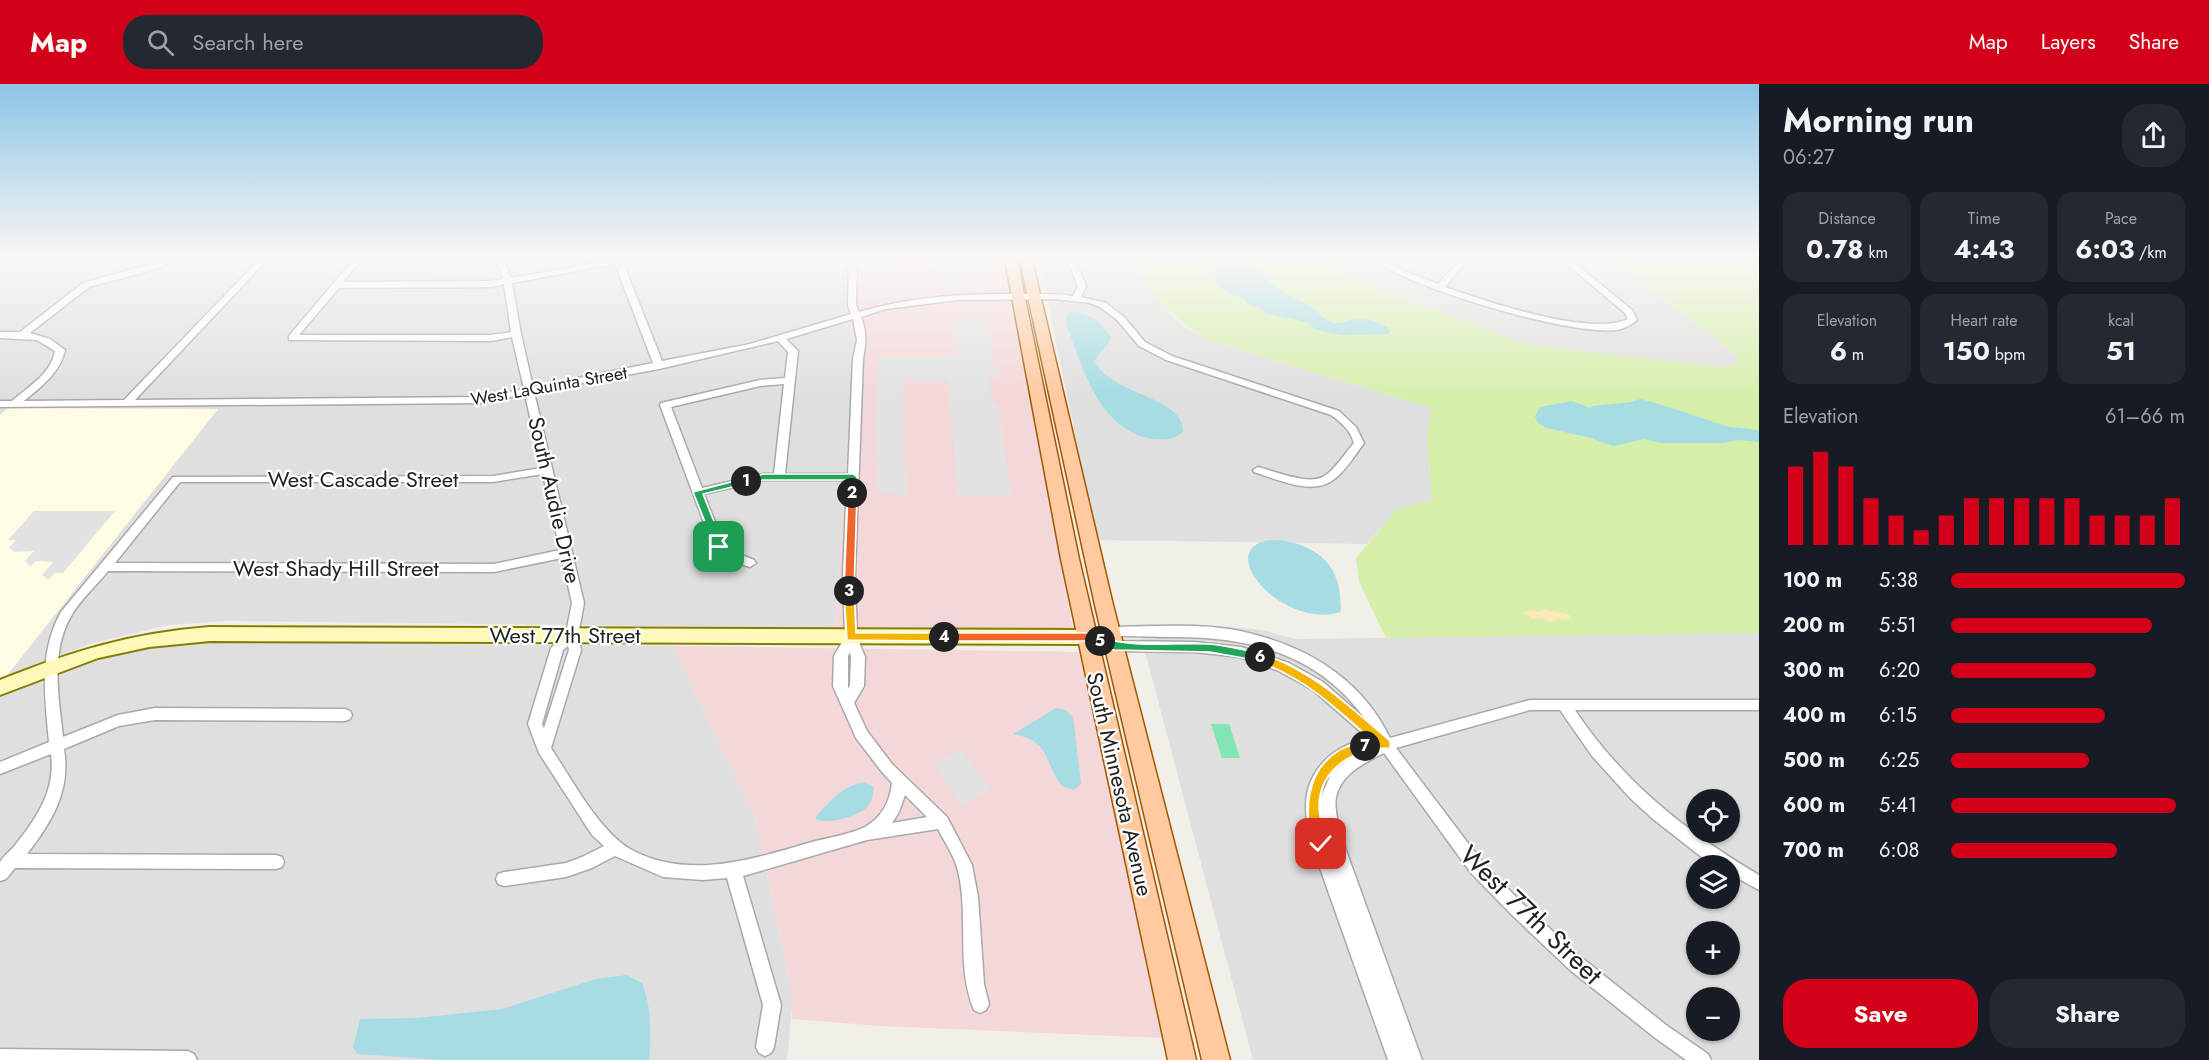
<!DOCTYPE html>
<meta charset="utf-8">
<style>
body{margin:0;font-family:Jost,sans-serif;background:#242831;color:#f1f3f6;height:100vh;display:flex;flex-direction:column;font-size:22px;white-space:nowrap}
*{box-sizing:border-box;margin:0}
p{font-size:20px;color:#9ea1a6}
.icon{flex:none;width:33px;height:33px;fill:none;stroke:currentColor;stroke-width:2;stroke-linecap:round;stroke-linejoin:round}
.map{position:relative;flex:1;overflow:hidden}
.sheet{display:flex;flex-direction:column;background:#171b24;width:450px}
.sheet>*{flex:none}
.buttons{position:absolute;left:1686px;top:705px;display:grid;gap:12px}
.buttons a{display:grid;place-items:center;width:54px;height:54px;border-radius:50%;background:#171b24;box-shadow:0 2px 4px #0004;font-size:30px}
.pin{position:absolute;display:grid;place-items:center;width:51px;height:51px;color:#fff;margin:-26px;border-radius:12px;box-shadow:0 3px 9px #0006}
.km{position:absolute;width:30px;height:30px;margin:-15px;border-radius:50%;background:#222;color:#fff;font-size:16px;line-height:30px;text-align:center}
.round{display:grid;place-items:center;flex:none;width:63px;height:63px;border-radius:24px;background:#242831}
.summary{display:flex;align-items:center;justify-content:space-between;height:102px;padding:0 24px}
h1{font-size:33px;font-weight:700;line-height:45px}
.metrics{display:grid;grid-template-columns:repeat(3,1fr);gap:9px;height:102px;padding:6px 24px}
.metrics div{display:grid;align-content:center;border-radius:15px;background:#242831;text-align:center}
.metrics b{font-size:26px;font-weight:700}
.metrics small{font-size:16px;font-weight:400}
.metrics p{font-size:16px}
.chart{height:168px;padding:12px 24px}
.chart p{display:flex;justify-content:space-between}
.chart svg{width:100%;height:108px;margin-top:6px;stroke:#d3001a;stroke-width:6}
.button{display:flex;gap:12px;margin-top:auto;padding:12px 24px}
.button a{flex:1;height:69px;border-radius:24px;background:#d3001a;color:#fff;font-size:24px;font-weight:700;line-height:69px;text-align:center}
.button a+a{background:#242831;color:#f1f3f6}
ul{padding:0 24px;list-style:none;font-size:20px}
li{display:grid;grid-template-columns:96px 72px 1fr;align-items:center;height:45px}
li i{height:15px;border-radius:8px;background:#d3001a}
header{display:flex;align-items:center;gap:36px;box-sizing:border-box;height:84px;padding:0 30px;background:#d3001a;color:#fff}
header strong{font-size:28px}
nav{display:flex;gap:33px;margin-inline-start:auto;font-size:21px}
.search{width:420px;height:54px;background:#242831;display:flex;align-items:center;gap:15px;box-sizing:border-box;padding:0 21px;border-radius:24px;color:#9ea1a6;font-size:22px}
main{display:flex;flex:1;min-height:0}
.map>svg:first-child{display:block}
</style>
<header>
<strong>Map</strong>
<div class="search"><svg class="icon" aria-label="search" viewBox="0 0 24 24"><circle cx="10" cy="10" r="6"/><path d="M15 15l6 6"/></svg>Search here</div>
<nav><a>Map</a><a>Layers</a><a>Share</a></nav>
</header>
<main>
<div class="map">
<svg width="1759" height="976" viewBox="0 0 1759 976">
<rect width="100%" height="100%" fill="#f2eee8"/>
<path fill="#e0dfdf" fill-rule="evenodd" d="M0,176H848L846,228L856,251L835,544L226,537L169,541L89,560L4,595L217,326L8,324L0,331Z
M1037,176H1129L1171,231L1186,244L1209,256L1432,324L1427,350L1432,417L1397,425L1367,460L1097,456L1045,205Z
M1325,176H1614L1737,271V279L1723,283L1694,281L1527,261L1355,195Z
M1138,541L1231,543L1262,546L1295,555L1759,549V976H1253ZM1696,716H1730V748H1696ZM1696,782H1730V814H1696ZM1696,848H1730V880H1696ZM1696,914H1730V946H1696Z
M190,558L673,562L755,733L793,914L787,976H0V613L79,579L121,568Z"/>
<path fill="#f4d7d9" d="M848,176H1005L1073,545L835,544L856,251L841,231L846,227Z
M673,562L1079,568L1162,954L881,942L792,935L793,914L755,733Z"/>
<path fill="#fffce4" d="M8,324L218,325L4,595L0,597V331Z"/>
<path fill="#d5efab" d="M1129,176H1325L1355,195L1527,261L1723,283L1737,279V271L1614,176H1759V549L1386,554L1359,498L1356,474L1397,425L1432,417L1427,350L1432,324L1209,256C1168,234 1156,211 1129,176Z"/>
<path fill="#ffe8b9" d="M1544,525C1554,529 1562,527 1571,532L1568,537L1557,534L1553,539L1541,533L1532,535L1524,528L1529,526L1540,528Z"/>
<path fill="#81e6b3" d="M1211,640H1229L1240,674H1222Z"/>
<path fill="#e2e2e2" d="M870,176H891L892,214L870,215Z
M924,176H983L997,195L959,203L963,210L953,211L949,203H937L934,200L925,184H934L935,181L925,180Z
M955,235H987L996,293H989L992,318L998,319L1011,412H958L948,296L903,297L906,411L878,410L876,341L878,273H959Z
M34,427H115L63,489H55L48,496L42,491L53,478L36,477L31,482L25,477L34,467L15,468L9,464L16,456H8Z
M961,665L991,704L962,721L934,681Z"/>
<path fill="#a6dce3" d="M1204,176H1246L1264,189L1263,193C1278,207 1297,214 1314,225C1320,229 1326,238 1333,239C1340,240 1345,238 1351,236C1362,232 1382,239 1390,246L1389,250L1342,251L1326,248L1314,245L1307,238L1267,230L1262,225L1246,219V216C1235,212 1222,207 1216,198C1210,189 1213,183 1204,176Z
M1070,228C1090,229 1101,236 1111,254C1108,263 1099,268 1095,277C1111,312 1185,312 1183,348C1173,356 1165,356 1153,355C1101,347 1083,287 1068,244L1065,233Z
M1640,315C1669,322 1697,333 1726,342C1736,345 1747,343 1759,347V358L1738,356L1724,359H1661L1644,355L1614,362L1587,353L1546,344L1538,339L1535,332L1540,323L1572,317L1590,324L1592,322L1632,318Z
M1269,456C1304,456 1336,472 1340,510C1340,517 1342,522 1340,528C1284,546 1212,466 1269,456Z
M1056,624L1066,626L1073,633L1080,690L1081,700L1074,706L1062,702C1044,679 1051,657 1013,650Z
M865,698L874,704C873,712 872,719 865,725C854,733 826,742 815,734C828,719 843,701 865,698Z
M627,891L642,899C652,924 651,949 649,976H442L357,970L353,963L360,935L417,934L502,925L596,895Z"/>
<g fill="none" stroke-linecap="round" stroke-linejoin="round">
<g stroke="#a9a9a9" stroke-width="3">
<path id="street" d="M165,176H175L160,184L89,203L30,249L50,255L65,266C60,289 41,303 24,317L124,316L259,176H267L135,316L481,313L524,305L512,253L491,257L289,256V252L353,176H361L343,198L492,197L503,195L496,176H504L511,194L612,176H622L662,277L750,260L851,230L848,221L849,176H857L856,221L859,228C906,214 955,210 1004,210C1028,210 1050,209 1073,212L1078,202L1067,176H1075L1086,202L1081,213L1106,219L1123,232L1145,258L1172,272L1339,327L1356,343L1364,359C1355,371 1346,387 1333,396C1312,412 1276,395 1254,388L1253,386L1258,383C1275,387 1311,403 1326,391C1337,383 1345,369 1354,359C1350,346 1342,339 1331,331L1166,276L1139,262L1117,236L1100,223L1090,219L1054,215L958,216L886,225L861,233C867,248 866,259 863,275L855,490L857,553L865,573L864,602L854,619L867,647L892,680L947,733L972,781L978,813L984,900L989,920L986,926L980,929L974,926C955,881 970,829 957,783C953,770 944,757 938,745L867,756L743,792L781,921L774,963L771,969L765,972L759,969L756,963L763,921L727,794L703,796L663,793L615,772L592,784L566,793L504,802L498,800L496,795L498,790L504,788L566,779L582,773L604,762L592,751L539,669L528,640L551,564L566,549L572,519L562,474L494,488L108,487C96,502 79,517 70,534C50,570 59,615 63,653L118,631L155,624L345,625L350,627L352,631L350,635L345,637L155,636L119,642L64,665C71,706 52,738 27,770L276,771L282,773L284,778L282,783L276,785L15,784L6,795L0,797C0,792 0,783 0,778C3,772 12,766 16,760C37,734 56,705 51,670L0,690V678L49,658C45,613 38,569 61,528L173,393L493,392L541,384L525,310L481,319L0,323V317H12C29,302 51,290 55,267L37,256L0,254V248H20L83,199ZM615,180L653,279L533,303L521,250L512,199ZM504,200L511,248L491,251H299L339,204L492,203ZM853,235L857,256L853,275L848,390H785L798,267L786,255ZM778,257L788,268L785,294L760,296L661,319L660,321L713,463C722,474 737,479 750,483L756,479L754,476L732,467L724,461L704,410L763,396H847L843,490L845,553L834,572L833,602L856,654L882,688L892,699C890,718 881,734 865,743C851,750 827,754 812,758C753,775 688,797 630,765C599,747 571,694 551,664L581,566L578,551L584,519L534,308L659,285ZM784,300L774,390H763L702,404L671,323L760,302ZM543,390L560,466L494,480L115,479L180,398H493ZM568,562L569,566L544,644L542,640L563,566ZM850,568L851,573L850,601L848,605V572ZM905,711L927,733L892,739L899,728Z
M1375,176H1385L1406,188L1438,200L1460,176H1468L1445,203C1485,217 1590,253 1628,235L1625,229L1562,176H1571L1632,226L1637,236C1633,240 1627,243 1621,245C1582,256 1406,203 1375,176Z
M1118,543C1151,542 1197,540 1229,545C1298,557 1359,590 1390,654L1530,616H1759V626H1575C1622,697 1686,748 1759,791V806L1730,790V782H1715L1699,771L1653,735L1631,715L1592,672L1560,626H1530L1396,664L1483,779L1524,821L1582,874L1666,941L1708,970L1711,976H1686L1654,953L1570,886L1512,831L1471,789L1384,669C1364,679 1341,690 1336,713C1334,723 1338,737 1339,747L1422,976H1388L1315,770C1311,755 1306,740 1306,724C1305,687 1334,660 1369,655L1313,606L1279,587L1240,573L1194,568L1114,567L1082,556L1081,553L1082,550L1087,548L1114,557L1194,558L1241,563L1289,579L1323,598L1365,635C1318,569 1247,552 1170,553C1154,553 1139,552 1123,552C1116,552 1108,555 1100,552L1099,549L1100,546ZM1357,669L1349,674L1331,690L1348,674ZM1331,690L1321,713L1325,699Z
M0,965L188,967L194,970L197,976H0Z"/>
</g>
<g stroke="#817f00" stroke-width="4">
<path id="secondary" d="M210,543L1087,546L1093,548L1096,553L1093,558L1087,560L210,557L149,563L98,574L0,611V596C73,567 131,549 210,543Z"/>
</g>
<g stroke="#9f5700" stroke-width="3">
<path id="primary" d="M1005,176H1017L1079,475L1196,976H1168L1061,475Z
M1020,176H1032L1113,521L1230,976H1202L1095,521Z"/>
</g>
<use href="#street" fill="#fff" fill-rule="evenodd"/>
<use href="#secondary" fill="#fef9ba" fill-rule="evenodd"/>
<use href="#primary" fill="#ffcaa0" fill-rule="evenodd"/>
</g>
<linearGradient id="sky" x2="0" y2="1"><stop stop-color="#8dc4e6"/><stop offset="0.56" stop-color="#f9f7f5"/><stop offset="1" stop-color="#f9f7f5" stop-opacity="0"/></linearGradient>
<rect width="1759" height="312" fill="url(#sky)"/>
<path fill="#22a559" stroke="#fff" stroke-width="1.5" d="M746,394L749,395V399L703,410L724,463L719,466L716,465L693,408Z"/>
<path fill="#22a559" stroke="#fff" stroke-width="1.5" d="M763,390H853L857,393V409L852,412L848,409V396H763L746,400L741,397Z"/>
<path fill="#f0652b" stroke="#fff" stroke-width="1.5" d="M852,406L857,409L854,507L849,510L844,507L848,409Z"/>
<path fill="#f5b400" stroke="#fff" stroke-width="1.5" d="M849,503L854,507L856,549H944L949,553L944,557L847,556L844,507Z"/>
<path fill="#f0652b" stroke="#fff" stroke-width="1.5" d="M944,549H1087L1104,555L1105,557L1100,561L1086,557H944L938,553Z"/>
<path fill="#22a559" stroke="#fff" stroke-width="1.5" d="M1100,553C1135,565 1172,558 1208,560C1225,561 1243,566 1260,569L1265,573L1260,577L1210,568L1114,566L1096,560L1095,557Z"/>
<path fill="#f5b400" stroke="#fff" stroke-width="1.5" d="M1260,569C1312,586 1349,622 1390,657V664L1361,665V658L1373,657C1333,621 1307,596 1256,576V570Z"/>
<path fill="#f5b400" stroke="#fff" stroke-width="1.5" d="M1365,657L1369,658V665C1342,674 1319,690 1319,723C1319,735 1325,749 1327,760L1321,766L1316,765C1302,731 1306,687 1338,667C1346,662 1356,660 1365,657Z"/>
<g text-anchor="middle" stroke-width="4.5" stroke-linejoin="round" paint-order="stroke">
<g font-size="18" fill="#222" stroke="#fff">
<text transform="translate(549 302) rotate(-10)" y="6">West LaQuinta Street</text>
</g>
<g font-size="22" fill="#222" stroke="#fff">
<text x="363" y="403">West Cascade Street</text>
<text transform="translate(555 416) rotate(77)" y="8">South Audie Drive</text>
<text x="336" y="492">West Shady Hill Street</text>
<text x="565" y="559">West 77th Street</text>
<text transform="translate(1120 700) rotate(77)" y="8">South Minnesota Avenue</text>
</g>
<g font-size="27" fill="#222" stroke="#fff">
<text transform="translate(1531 831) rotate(44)" y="9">West 77th Street</text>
</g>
</g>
</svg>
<div class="buttons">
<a><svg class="icon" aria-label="locate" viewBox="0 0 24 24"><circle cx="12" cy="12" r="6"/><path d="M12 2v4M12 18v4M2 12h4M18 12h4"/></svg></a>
<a><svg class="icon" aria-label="layers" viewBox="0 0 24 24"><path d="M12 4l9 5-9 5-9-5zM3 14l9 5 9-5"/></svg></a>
<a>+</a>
<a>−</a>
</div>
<div class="pin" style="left:719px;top:463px;background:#1e9e55"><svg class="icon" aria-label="arrive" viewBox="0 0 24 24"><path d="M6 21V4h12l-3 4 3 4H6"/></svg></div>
<div class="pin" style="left:1321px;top:760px;background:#d93025"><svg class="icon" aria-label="check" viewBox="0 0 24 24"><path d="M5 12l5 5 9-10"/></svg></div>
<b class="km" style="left:746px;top:397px">1</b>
<b class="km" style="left:852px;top:409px">2</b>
<b class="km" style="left:849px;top:507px">3</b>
<b class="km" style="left:944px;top:553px">4</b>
<b class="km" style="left:1100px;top:557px">5</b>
<b class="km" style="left:1260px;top:573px">6</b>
<b class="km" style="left:1365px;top:662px">7</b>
</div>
<section class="sheet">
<div class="summary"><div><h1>Morning run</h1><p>06:27</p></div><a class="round"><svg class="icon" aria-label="share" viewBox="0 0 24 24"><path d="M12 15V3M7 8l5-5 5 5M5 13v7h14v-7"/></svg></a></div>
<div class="metrics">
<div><p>Distance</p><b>0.78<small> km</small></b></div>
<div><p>Time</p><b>4:43</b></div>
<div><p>Pace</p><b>6:03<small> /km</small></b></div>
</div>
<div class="metrics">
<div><p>Elevation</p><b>6<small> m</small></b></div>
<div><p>Heart rate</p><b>150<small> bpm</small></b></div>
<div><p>kcal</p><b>51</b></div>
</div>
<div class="chart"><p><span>Elevation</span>61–66 m</p>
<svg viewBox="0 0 160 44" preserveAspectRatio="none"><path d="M5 44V12M15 44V6M25 44V12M35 44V25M45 44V32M55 44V38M65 44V32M75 44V25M85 44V25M95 44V25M105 44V25M115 44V25M125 44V32M135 44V32M145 44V32M155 44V25"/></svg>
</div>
<ul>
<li><b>100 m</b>5:38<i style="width:100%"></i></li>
<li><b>200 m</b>5:51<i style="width:86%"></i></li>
<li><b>300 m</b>6:20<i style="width:62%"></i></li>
<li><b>400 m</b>6:15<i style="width:66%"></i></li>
<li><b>500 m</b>6:25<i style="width:59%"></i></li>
<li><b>600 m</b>5:41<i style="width:96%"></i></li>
<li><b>700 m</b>6:08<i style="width:71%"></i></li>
</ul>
<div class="button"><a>Save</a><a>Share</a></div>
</section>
</main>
